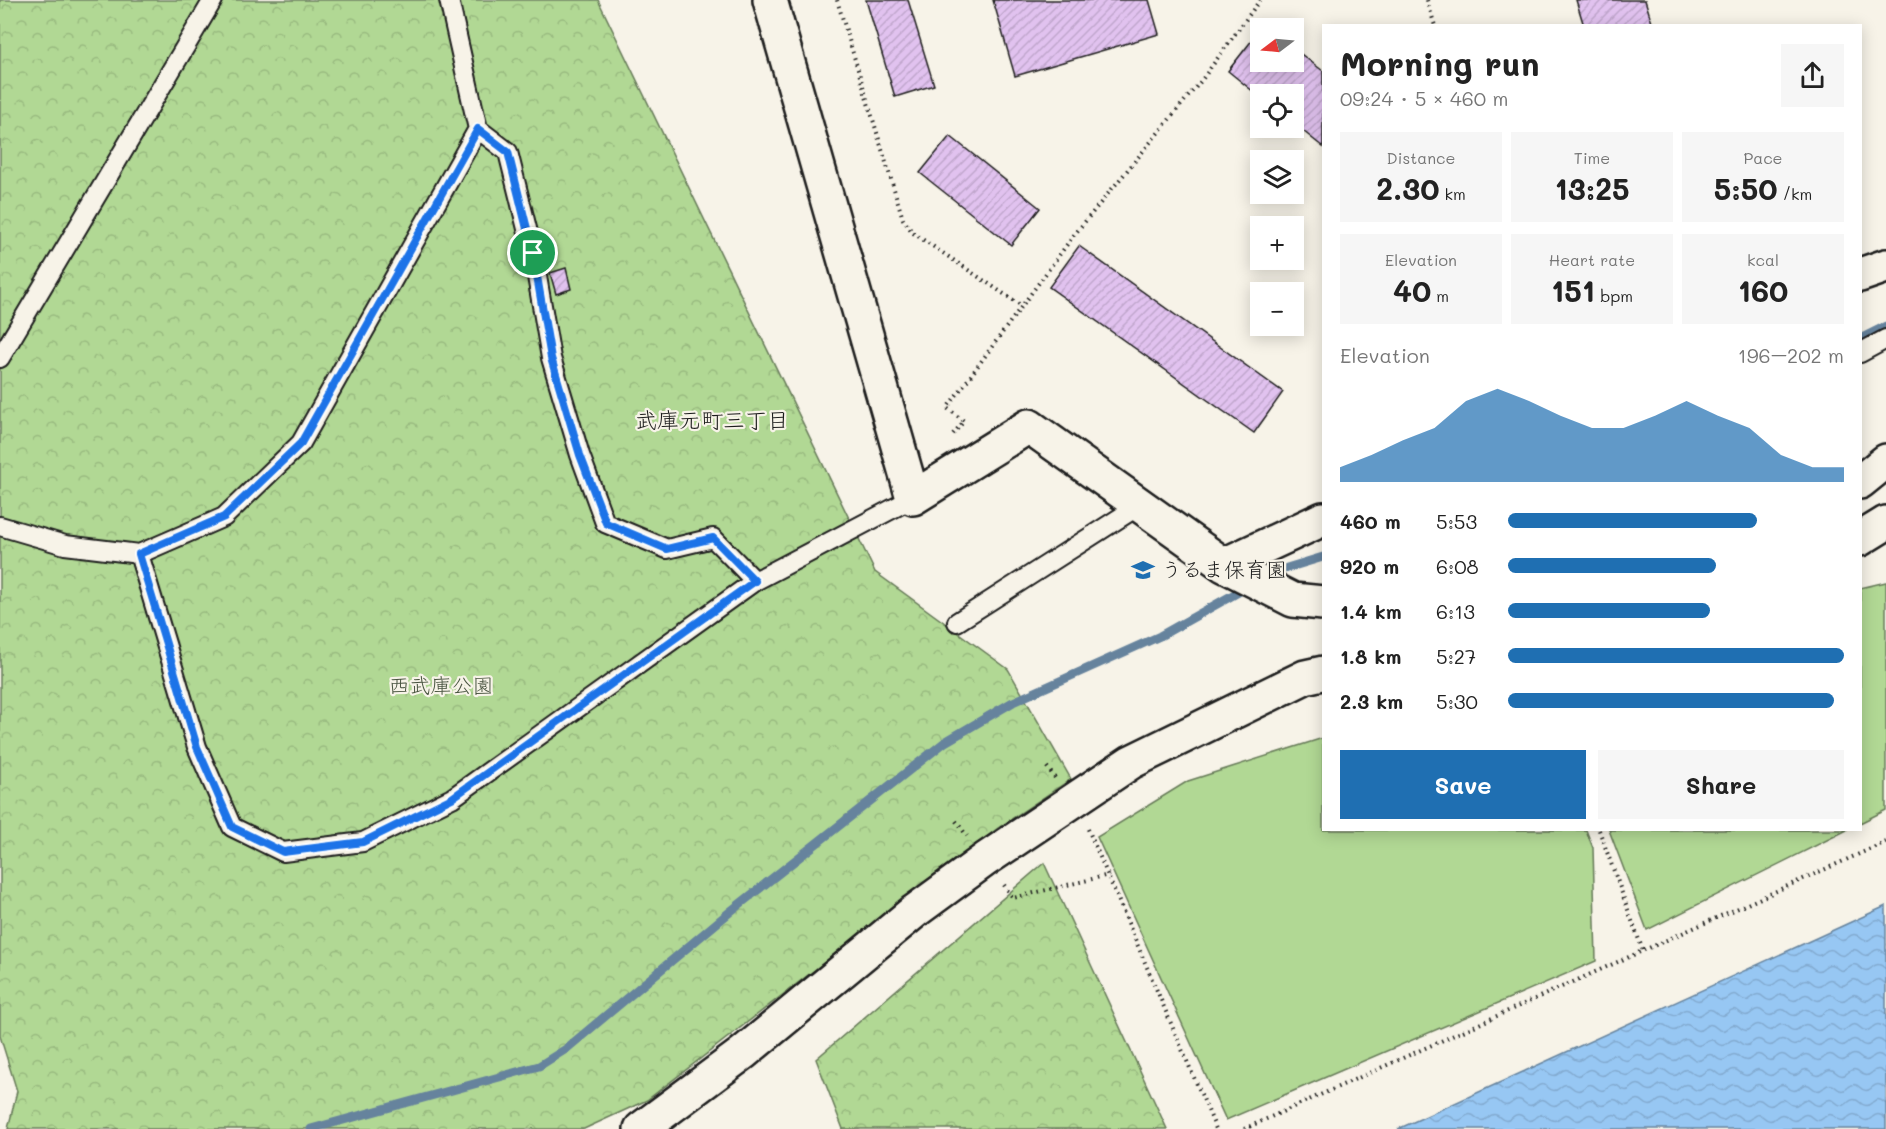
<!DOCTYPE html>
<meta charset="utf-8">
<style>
body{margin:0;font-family:Mali,"Klee One",sans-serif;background:#f6f6f6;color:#222;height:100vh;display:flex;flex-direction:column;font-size:22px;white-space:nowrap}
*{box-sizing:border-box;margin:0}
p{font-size:20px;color:#767676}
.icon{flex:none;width:33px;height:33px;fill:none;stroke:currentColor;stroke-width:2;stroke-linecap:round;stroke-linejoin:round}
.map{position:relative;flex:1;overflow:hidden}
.panel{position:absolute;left:1322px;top:24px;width:540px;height:807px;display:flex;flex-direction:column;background:#fff;border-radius:0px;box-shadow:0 3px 15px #0003}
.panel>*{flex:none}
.needle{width:39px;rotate:254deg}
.tools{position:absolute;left:1250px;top:18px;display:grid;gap:12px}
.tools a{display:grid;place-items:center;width:54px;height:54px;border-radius:0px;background:#fff;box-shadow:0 3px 15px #0003;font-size:30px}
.pin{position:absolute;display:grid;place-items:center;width:51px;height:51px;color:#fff;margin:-26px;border:3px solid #fff;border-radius:50%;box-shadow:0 2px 6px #0007}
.round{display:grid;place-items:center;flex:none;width:63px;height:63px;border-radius:0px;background:#f6f6f6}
.overview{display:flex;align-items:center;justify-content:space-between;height:102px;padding:0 18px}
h1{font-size:33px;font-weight:700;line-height:45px}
.metrics{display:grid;grid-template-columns:repeat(3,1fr);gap:9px;height:102px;padding:6px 18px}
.metrics div{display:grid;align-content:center;border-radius:0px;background:#f6f6f6;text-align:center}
.metrics b{font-size:30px;font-weight:700}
.metrics small{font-size:16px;font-weight:400}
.metrics p{font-size:16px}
.chart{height:168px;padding:12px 18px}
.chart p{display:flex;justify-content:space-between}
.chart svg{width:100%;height:108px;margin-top:6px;fill:#1f6fb2;opacity:.7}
.action{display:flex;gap:12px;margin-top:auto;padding:12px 18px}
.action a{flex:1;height:69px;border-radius:0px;background:#1f6fb2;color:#fff;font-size:24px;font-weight:700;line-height:69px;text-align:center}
.action a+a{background:#f6f6f6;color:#222}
ul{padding:0 18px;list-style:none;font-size:20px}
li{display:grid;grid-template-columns:96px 72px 1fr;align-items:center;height:45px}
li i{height:15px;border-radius:8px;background:#1f6fb2}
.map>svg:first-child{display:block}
</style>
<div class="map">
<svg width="1886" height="1129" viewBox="0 0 1886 1129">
<defs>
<pattern id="park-crowns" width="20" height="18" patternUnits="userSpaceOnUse" patternTransform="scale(1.5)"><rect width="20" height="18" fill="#b1d894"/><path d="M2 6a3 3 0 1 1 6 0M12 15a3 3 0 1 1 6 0" fill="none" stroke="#98b97f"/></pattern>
<pattern id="water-waves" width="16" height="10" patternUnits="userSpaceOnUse" patternTransform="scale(1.5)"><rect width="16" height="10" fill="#97c7f3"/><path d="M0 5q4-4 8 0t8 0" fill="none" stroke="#82aad0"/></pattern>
<pattern id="building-hatch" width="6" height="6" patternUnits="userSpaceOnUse" patternTransform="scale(1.5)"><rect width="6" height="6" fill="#e1c2ef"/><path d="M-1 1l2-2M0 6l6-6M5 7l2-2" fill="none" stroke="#c0a6cc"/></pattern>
</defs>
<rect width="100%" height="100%" fill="#f7f3e8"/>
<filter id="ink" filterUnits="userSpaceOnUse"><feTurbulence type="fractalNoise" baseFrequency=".0167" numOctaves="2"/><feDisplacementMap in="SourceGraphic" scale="12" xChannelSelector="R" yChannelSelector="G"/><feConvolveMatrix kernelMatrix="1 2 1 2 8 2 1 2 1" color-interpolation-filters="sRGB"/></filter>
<g filter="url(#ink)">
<path fill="url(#park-crowns)" stroke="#667a58" stroke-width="1.5" d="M0,0H598L875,572L1008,669L1071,779L998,828L647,1100L584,1129H8L17,1091L0,1036Z
M1044,863L1167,1129H843L816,1059Z"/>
<path fill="#b1d894" stroke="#667a58" stroke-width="1.5" d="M1886,582V810L1860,823V588Z
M1323,738V830H1586L1593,848L1596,961L1226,1120L1097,837L1188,781Z
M1609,830H1847L1647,930Z"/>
<path fill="url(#water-waves)" stroke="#66839d" stroke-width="1.5" d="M1886,906V1129H1398Z"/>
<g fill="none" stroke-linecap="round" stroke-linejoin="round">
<path stroke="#66839d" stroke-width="9" d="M1860,339L1886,326
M1264,578L1277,571L1323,557
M311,1129L539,1066L566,1049L731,911L945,742L1013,702L1160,636L1249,586"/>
</g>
<path fill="url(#building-hatch)" stroke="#1c1c1c" stroke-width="1.5" d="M866,0H908L934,85L895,97Z
M993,0H1149L1159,34L1015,76Z
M1576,0H1645L1653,26H1584Z
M1260,30V62H1293V48L1323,71V147L1293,123V94H1260V97L1228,71Z
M950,136L1040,208L1011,245L920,173Z
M1079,246L1283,392L1254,433L1049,287Z
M566,268L571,289L556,294L550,273Z"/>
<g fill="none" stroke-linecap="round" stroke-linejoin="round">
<g stroke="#1c1c1c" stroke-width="22">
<path id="service" d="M449,0L478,129L508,152L533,253L551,358L580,455L605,523L667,549L713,538L755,581
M1860,353L1886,339
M0,358L213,0
M0,526L65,545L139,554L224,517L301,443L478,129
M139,554L197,747L232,827L283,852L363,842L452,798L755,581L913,498
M957,622L1140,505"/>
</g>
<g stroke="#1c1c1c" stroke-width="38">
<path id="minor" d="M770,0L913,498L1029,426L1224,565L1293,600L1323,603
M1860,275L1886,266
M1860,482L1886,461
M1860,539L1886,523
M1224,565L1323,519
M641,1129L743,1053L915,911L986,859L1131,762L1305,677L1323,673"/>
</g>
<path stroke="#1c1c1c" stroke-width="4" stroke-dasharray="1.5 4.5" stroke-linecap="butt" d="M837,0L903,219L913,233L1022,306
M1427,0L1435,26
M953,434L964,421L947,408L1074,235L1201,81L1260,0
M1047,767L1055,778
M956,821L967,836
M1088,829L1216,1129
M1599,830L1643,951
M1004,885L1013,898L1109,875
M1244,1129L1886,842"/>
<use href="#service" stroke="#f7f3e8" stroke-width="18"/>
<use href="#minor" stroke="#f7f3e8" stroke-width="33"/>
</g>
</g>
<g fill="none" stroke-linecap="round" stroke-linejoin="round" filter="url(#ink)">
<g stroke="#fff" stroke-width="12">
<path id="route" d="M478,129L508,152L533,253L551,358L580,455L606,523L667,549L713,538L755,581L452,798L363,842L283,852L232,827L197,747L139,554L224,517L301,443Z"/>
</g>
<use href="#route" stroke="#1a73e8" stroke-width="8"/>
</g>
<defs>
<g id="school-bare" transform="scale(1.8)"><path d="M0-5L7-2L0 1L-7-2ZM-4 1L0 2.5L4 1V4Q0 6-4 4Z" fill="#1f6fb2" stroke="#f7f3e8" stroke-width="2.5" paint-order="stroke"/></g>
</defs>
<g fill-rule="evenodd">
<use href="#school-bare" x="1143" y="570"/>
</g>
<g text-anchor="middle" stroke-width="4.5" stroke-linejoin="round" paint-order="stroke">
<g font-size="21" fill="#1c1c1c" stroke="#f7f3e8" text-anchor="start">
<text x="1161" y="577">うるま保育園</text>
</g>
<g font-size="21" fill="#495440" stroke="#f7f3e8">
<text x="441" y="693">西武庫公園</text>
</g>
<g font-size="22" fill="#1c1c1c" stroke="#f7f3e8">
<text x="712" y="428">武庫元町三丁目</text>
</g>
</g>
</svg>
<div class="tools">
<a><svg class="needle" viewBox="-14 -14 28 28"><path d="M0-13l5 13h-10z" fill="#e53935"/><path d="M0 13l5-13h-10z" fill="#767676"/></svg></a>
<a><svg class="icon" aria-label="locate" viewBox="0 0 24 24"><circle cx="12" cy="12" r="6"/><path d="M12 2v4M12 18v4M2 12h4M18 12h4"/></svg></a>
<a><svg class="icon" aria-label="layers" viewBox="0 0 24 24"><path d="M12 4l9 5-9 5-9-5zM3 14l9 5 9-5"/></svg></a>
<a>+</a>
<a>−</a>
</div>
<div class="pin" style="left:533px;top:253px;background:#1e9e55"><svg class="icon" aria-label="arrive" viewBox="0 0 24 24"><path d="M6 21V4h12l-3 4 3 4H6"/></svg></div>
<section class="panel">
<div class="overview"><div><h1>Morning run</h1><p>09:24 · 5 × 460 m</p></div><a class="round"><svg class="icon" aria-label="share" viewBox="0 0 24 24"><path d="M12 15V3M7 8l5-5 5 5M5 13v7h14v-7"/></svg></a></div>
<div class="metrics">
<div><p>Distance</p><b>2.30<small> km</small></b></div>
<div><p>Time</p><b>13:25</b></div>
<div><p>Pace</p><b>5:50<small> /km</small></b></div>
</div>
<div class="metrics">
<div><p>Elevation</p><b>40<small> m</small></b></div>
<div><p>Heart rate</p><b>151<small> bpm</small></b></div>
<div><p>kcal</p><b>160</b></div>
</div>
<div class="chart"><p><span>Elevation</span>196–202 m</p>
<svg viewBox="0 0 160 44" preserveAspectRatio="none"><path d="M0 44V38L10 33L20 27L30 22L40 11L50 6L60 11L70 17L80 22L90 22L100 17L110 11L120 17L130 22L140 33L150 38L160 38V44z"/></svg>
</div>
<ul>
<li><b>460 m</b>5:53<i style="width:74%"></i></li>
<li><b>920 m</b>6:08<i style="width:62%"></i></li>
<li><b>1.4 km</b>6:13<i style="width:60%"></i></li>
<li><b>1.8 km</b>5:27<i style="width:100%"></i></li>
<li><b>2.3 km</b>5:30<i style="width:97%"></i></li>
</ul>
<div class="action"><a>Save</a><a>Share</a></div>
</section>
</div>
